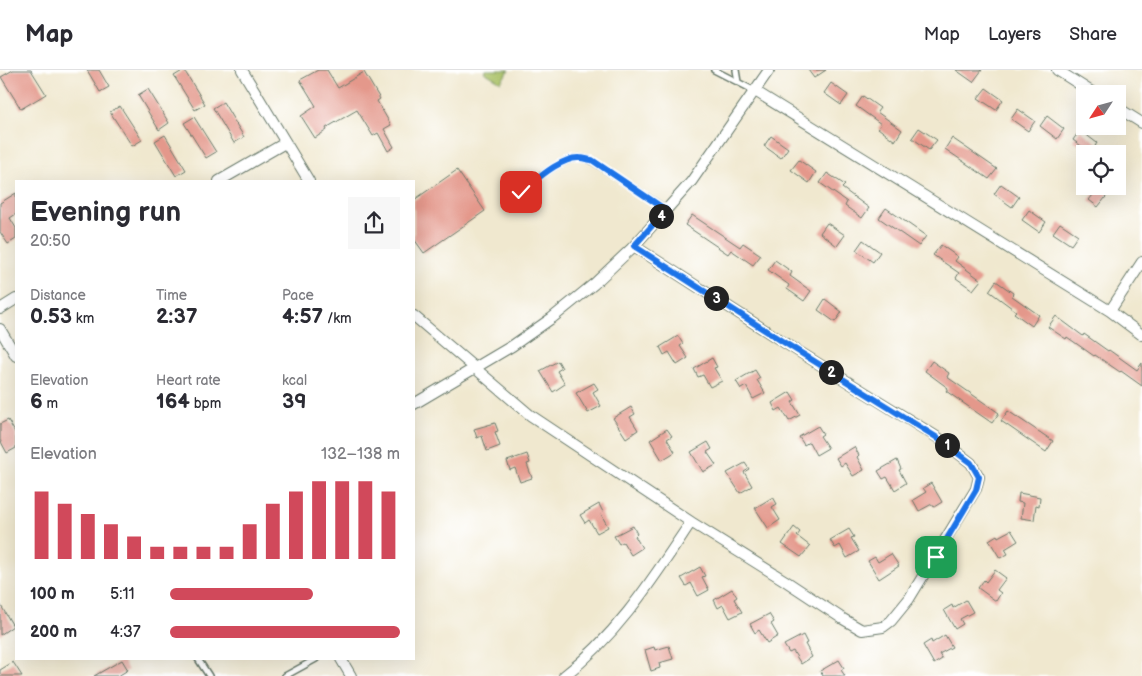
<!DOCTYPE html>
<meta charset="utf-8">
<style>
body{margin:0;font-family:"Balsamiq Sans",sans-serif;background:#f7f7f7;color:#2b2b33;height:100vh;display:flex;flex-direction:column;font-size:19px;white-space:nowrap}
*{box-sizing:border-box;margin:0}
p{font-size:16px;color:#7c7c81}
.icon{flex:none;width:28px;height:28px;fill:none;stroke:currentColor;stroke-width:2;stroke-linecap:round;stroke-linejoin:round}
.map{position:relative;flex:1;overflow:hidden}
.drawer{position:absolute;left:15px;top:110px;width:400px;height:480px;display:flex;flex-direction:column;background:#fff;border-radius:0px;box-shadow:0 5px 20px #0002}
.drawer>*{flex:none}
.needle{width:32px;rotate:234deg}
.controls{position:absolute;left:1076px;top:15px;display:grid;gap:10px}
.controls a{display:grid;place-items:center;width:50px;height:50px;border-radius:0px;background:#fff;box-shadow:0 5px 20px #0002;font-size:25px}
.pin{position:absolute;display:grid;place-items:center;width:42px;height:42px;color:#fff;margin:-21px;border-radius:10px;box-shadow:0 2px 8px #0006}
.km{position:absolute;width:25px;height:25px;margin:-12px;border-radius:50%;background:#222;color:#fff;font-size:14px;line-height:25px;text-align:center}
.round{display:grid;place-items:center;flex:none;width:52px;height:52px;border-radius:0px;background:#f7f7f7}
.head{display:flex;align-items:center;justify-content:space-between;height:85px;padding:0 15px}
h1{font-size:28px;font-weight:700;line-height:38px}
.stats{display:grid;grid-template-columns:repeat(3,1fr);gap:8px;height:85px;padding:5px 15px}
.stats div{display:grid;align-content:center}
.stats b{font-size:21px;font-weight:700}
.stats small{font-size:14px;font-weight:400}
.stats p{font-size:14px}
.chart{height:140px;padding:10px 15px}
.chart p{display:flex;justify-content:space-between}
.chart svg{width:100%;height:90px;margin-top:5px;stroke:#d1495b;stroke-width:6}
ul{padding:0 15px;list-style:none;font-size:16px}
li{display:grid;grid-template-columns:80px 60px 1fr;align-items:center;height:38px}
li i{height:12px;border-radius:6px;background:#d1495b}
header{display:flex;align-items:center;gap:30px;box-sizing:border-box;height:70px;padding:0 25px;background:#fff;border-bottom:1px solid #e1e1e2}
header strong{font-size:24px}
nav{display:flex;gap:28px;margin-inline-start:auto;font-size:18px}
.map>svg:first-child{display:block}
</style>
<header>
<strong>Map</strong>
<nav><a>Map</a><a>Layers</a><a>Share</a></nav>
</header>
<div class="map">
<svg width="1142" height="606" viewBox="0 0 1142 606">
<rect width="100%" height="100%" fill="#fff"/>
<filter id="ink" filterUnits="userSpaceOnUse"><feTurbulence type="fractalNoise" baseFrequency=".02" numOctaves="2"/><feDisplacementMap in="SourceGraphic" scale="10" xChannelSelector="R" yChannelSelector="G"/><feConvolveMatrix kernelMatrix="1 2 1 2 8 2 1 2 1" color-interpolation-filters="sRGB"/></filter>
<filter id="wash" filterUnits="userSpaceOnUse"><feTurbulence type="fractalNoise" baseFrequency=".0096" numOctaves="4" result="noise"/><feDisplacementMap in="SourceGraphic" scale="20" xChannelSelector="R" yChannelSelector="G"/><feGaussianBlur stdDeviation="1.12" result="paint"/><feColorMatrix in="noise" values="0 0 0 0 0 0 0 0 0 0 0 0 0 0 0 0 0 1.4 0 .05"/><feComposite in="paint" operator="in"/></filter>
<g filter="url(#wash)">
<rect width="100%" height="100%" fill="#f0e8cf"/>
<path fill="#a7bf64" stroke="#637e4c" d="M486,0H509L501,12L484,2Z"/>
<g id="blocks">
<path fill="#e4988b" d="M13,0H31L46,24L21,39L1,7Z
M87,0H99L109,17L100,22Z
M184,0L205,34L195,40L174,6Z
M318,0H327L338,18L364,2L380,29L377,31L391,55L384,59L394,77L388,81L378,63L373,66L357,40L326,58L327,60L315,68L301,46L316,36L300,10Z
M808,0H826L814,8Z
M956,0H982L973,12Z
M831,13L848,25L841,35L824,23Z
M986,18L1003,30L996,40L978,28Z
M148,19L169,53L159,60L138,25Z
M863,26L880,38L877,42L902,60L895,71L878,58L881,54L856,36Z
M223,32L244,67L234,73L213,38Z
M120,36L142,70L132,76L110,42Z
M1018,39L1035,51L1028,61L1011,49Z
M1047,46L1064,59L1057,69L1040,56Z
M194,47L216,82L206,88L184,53Z
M919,58L937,70L929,80L912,68Z
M1080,60L1097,73L1095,76L1107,84H1092L1073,70Z
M165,65L186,100L176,106L155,71Z
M771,66L788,78L781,88L764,76Z
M952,68L997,99L989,109L945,79Z
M799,90L816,102L809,113L791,100Z
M457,100L485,141L424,183L414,169V130Z
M827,103L845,115L842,118L869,138L862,148L845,136L847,132L820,113Z
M1001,114L1019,127L1012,137L994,124Z
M1100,116L1109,123L1098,137L1089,130Z
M16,123V144L10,148L16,158V169L8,174L0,162V133Z
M886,138L926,166L919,176L879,148Z
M1029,140L1046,152L1039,162L1022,150Z
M692,145L740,177L743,173L761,185L753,195L731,180L728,184L685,155Z
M827,153L845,165L837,176L820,163Z
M1060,153L1078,165L1071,175L1053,163Z
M863,170L880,182L873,192L856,180Z
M941,175L958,187L955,191L981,210L973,220L956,208L959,203L933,185Z
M775,190L792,202L790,206L811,221L804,231L787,219L789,215L768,200Z
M996,211L1013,223L1012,226L1039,245L1032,256L1014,243L1016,241L989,221Z
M825,229L842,242L835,252L818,240Z
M1056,246L1083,266L1084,264L1108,281L1109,280L1137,300L1142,293V316L1121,301L1120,302L1095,285L1094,286L1067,267L1066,269L1048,257Z
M678,266L683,274L680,276L688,288L677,295L669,282L664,285L660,277Z
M712,288L717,297L714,298L722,311L710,317L703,305L698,307L694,299Z
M558,291L562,298L557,301L565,314L553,322L540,301Z
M932,291L949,303L947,307L999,343L992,353L946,321L948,318L925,301Z
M755,300L760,308L757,310L765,323L753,329L746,316L741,319L736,311Z
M594,313L598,319L593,322L601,336L588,343L576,323Z
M790,322L795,330L792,332L800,345L789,351L781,338L776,341L772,333Z
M631,337L635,344L630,347L638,360L626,368L613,348Z
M1008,341L1053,371L1046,382L1001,351Z
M8,350L16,364V378L7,383L0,370V354Z
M495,353L498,361L495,362L500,376L487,381L482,366L477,368L474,359Z
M818,356L823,364L820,366L828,378L816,385L809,372L804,375L799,367Z
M667,359L672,366L667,369L675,382L662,390L650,370Z
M708,372L712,379L707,382L716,395L703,402L691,382Z
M854,377L859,385L857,387L864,400L853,406L845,393L841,396L836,388Z
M527,384L530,393L527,394L532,408L520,412L515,398L510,400L507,391Z
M897,390L901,399L899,400L906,413L895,420L887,407L883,409L878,401Z
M745,393L749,399L744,402L752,416L740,423L727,403Z
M931,413L942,432L934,437L932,434L919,441L913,430L926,422L923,418Z
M1019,423L1040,427L1039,436L1036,435L1034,450L1021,448L1023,433L1018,432Z
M773,427L777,434L772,437L780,450L768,458L755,438Z
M599,434L603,442L601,444L608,457L597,463L589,450L585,453L580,445Z
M633,456L637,464L635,466L642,478L631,485L623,472L619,474L614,466Z
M794,457L800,462L797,466L810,476L801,487L782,474Z
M849,459L854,467L851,468L859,481L847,488L840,475L835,478L830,470Z
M1011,460L1018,471L1005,479L1008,484L1000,488L989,470L997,465L998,467Z
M891,484L899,496L879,509L868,491L875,487L878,492Z
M700,497L705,506L702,507L709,520L698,526L691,513L686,516L681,508Z
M995,500L1006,508L997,520L1001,523L996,531L978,518L984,510L986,512Z
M732,519L737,527L734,529L742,542L730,548L723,535L718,538L714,530Z
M966,530L973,542L960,549L963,554L955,559L944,540L952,535L953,538Z
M0,534L13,556L0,565Z
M769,544L774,552L771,554L778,566L767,573L759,560L755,563L750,554Z
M803,565L807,573L805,574L812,587L801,594L793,581L789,583L784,575Z
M945,565L952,577L939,584L942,589L934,594L923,575L931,570L932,573Z
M669,576L673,589L659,593L660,598L651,601L645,580L654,577L655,580Z
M122,590L128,600L118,606H94Z
M839,590L844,598L841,600L845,606H823L820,601Z
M13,592L22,606H0V600Z"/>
</g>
</g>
<g filter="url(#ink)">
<use href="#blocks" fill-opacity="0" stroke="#68796a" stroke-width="1"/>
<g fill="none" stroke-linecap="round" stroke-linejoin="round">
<g stroke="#68796a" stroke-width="8">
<path id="service" d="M714,0L755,21
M736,0L738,12
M506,134C524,120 554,91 576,88C581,87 587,89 592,91L666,139
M198,589L209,606
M285,606L316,589"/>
</g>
<g stroke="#68796a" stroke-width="12">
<path id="minor" d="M242,0L309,111
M1057,0L1095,24
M755,21L1110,241L1142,192
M1118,38L1142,53
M219,111L285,73
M0,239L16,229
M1110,241L1142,265
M414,246L530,345L691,452L784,510L843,549L862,560L883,557L891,551L909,529L976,419L979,407L971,393L937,367L785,273L634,176
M0,259L16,286
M414,334L512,276L552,248L594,214L634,176L691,112L769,0
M341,589L351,606
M564,606C618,565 654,507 691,452"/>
</g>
<use href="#service" stroke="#fff" stroke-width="5"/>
<use href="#minor" stroke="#fff" stroke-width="10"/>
</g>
</g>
<g fill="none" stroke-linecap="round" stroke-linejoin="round" filter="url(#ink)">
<g stroke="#fff" stroke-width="10">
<path id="route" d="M521,122C535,111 562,86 580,88C584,88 588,90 592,90L666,140L634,176L785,273L936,367L971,393L979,407L976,420L936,487"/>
</g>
<use href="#route" stroke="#1a73e8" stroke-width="6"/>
</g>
</svg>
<div class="controls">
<a><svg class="needle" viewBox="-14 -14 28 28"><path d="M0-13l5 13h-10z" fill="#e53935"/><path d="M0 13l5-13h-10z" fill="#7c7c81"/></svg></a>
<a><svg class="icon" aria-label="locate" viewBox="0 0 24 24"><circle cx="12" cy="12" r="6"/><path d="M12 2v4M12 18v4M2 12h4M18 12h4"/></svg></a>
</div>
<div class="pin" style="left:936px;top:487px;background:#1e9e55"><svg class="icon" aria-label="arrive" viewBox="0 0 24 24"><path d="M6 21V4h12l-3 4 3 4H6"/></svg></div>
<div class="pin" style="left:521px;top:122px;background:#d93025"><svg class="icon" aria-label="check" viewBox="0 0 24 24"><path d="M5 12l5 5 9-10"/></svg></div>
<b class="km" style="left:947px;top:375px">1</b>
<b class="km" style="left:831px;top:302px">2</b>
<b class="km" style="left:716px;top:228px">3</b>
<b class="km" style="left:661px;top:146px">4</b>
<section class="drawer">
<div class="head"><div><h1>Evening run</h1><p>20:50</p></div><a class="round"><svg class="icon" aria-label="share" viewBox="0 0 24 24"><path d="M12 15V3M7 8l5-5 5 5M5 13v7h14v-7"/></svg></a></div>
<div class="stats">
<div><p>Distance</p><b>0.53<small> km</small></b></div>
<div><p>Time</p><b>2:37</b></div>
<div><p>Pace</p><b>4:57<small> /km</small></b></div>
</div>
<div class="stats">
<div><p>Elevation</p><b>6<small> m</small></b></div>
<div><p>Heart rate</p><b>164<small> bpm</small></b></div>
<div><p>kcal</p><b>39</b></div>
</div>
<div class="chart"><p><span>Elevation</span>132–138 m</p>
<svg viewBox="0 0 160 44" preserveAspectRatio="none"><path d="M5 44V11M15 44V17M25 44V22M35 44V27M45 44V33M55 44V38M65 44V38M75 44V38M85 44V38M95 44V27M105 44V17M115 44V11M125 44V6M135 44V6M145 44V6M155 44V11"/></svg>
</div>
<ul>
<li><b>100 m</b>5:11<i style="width:62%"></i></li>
<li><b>200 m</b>4:37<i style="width:100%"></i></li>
</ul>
</section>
</div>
